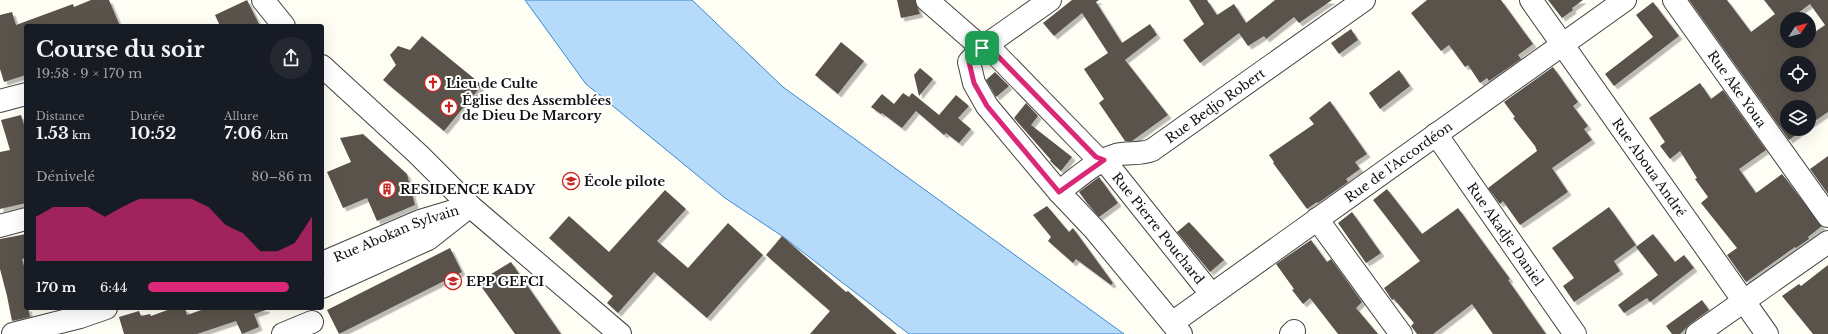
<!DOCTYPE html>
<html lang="fr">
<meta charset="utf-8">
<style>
body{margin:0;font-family:"Libre Baskerville",serif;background:#242831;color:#f1f3f6;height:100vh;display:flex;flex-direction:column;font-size:15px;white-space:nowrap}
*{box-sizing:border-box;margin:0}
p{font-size:13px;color:#9ea1a6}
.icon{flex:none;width:22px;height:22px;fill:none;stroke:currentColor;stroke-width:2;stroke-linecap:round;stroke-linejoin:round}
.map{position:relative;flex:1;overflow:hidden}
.side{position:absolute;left:24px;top:24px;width:300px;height:286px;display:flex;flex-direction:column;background:#171b24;border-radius:4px;box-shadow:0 4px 16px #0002}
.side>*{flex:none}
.needle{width:26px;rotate:54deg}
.buttons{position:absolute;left:1780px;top:12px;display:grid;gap:8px}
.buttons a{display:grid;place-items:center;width:36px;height:36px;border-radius:50%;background:#171b24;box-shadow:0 4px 16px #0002;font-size:20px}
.pin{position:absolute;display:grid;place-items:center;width:34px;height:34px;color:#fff;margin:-17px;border-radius:8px;box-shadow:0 2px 6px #0006}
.round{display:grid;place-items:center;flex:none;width:42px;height:42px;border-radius:21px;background:#242831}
.headline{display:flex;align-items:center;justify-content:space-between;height:68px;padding:0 12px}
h1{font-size:22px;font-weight:700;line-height:30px}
.stats{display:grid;grid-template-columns:repeat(3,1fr);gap:6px;height:68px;padding:4px 12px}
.stats div{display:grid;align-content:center}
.stats b{font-size:17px;font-weight:700}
.stats small{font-size:11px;font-weight:400}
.stats p{font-size:11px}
.chart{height:112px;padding:8px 12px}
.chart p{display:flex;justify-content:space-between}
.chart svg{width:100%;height:72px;margin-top:4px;fill:#db2777;opacity:.7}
ul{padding:0 12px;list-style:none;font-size:13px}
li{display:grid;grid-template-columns:64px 48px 1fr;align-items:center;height:30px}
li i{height:10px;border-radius:5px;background:#db2777}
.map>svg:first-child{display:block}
</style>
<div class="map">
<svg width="1828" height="334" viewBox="0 0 1828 334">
<defs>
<filter id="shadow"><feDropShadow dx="3.5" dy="3.5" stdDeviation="0" flood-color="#0004"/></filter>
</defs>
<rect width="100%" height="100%" fill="#fffef4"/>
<path fill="#b6daf9" stroke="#3a88d3" d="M525,0H692L783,87L1124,334H909L782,236L725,198L586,84Z"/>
<path fill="#5a534c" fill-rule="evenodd" filter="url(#shadow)" d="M91,0H109L120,26H26V75L4,82L0,69V15L12,12L16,25L73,4L74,7Z
M247,0L260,26H220L215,15Z
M897,0H915L920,14L901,18Z
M1072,0H1099L1096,2L1122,43L1150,24L1157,35L1125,60L1168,115L1132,141H1125L1099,103L1104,99L1084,69L1108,53L1082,13L1054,36L1043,23Z
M1189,0H1207L1217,15L1234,4L1246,23L1275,0H1332L1299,23L1294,17L1266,39L1264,36L1248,46L1239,33L1200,63L1183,40L1204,24Z
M1427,0H1501L1533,44L1518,55L1521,59L1489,81L1487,78L1480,83L1468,65L1465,67L1449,45L1441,51L1411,13Z
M1548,0H1583L1572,8L1573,10L1562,18Z
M1689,0H1727L1751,32L1775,14L1764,0H1828V112L1809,125V107H1787V129H1804L1789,140ZM1810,4L1825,25L1809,36V41H1787V34L1781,26L1787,21V19H1790ZM1787,63H1809V85H1787Z
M1653,2L1679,36L1614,86L1605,74L1653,37L1636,15Z
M1351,29L1358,40L1339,54L1331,43Z
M422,36L482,85L444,131L383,80L396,65L390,55L398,46L410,50Z
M841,42L864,61L838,94L815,75Z
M1553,67L1578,102L1573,106L1588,126L1584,129L1592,140L1552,168L1568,192L1520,225L1503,201L1500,204L1488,188L1537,151L1535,146L1513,118L1515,117L1504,102Z
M920,68L933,79L919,96L914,75Z
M1399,70L1410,86L1380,109L1369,93Z
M995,72L1009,86L996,97L986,80Z
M1700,83L1711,99L1723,90L1766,150L1739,169L1756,193L1782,174L1822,226L1808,237L1809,239L1796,248L1795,247L1746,282L1727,255L1737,248L1701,203L1708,197L1695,179L1697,178L1680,151L1670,159L1660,146L1665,142L1649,118Z
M903,93L909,97L912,93L939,115L956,95L969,106L958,118L971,129L959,143L946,133L944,135L916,111L902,128L882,113L881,114L871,107L882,94L894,104Z
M1330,101L1367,154L1355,162L1360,169L1346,179L1348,182L1318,203L1317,202L1307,209L1273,163L1274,162L1269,155L1314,124L1309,118Z
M1026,103L1038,116L1031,125L1072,157L1061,171L1050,161L1051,160L1014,118Z
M21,115L26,131V203L0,209V152L10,150L1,120Z
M363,134L407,174L415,205L377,221L367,198L343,208L327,172L351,162L340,138Z
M1828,156V194L1810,169Z
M1099,177L1118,203L1099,217L1087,203L1079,192Z
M1387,189L1422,234L1458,208L1510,279L1508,280L1546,334H1493L1472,304L1433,334H1417L1411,326L1414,323L1394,299L1392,300L1384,288L1420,261L1373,200Z
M665,190L686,209L657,241L688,268L728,223L763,255L707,318L654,272L618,313L607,303L613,296L549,238L569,216L609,252Z
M1047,206L1069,232L1073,228L1113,283L1111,285L1076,259L1073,263L1048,241L1051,237L1033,215Z
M1609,207L1636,245L1614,261L1620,271L1574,302L1563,286L1574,278L1552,248Z
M1352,212L1381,253L1366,263L1338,223Z
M1189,222L1224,260L1210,272L1177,232Z
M26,234V258L22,259L26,273V308H28L30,317L12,321L7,296L0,269V239Z
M1653,234L1675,262L1684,255L1694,268L1650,302L1647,298L1624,313L1618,305L1658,275L1636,247Z
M782,236L846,292L848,291L897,334H810L830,311L766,255Z
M1311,240L1327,262L1331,259L1362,302L1356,308L1378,334H1338L1310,298L1303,304L1292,290L1294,289L1276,264Z
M450,248L462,272L339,334L327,310Z
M511,262L561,334H515L478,282Z
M1828,265V334H1813L1782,296L1799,284L1801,286Z
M1702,300L1709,310L1690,324L1680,334H1672L1666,326Z
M173,308H185L187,315L207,308H266V310L254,314L259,327L242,334L236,321L197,334H124L119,317L139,311L141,316L150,314L151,316Z"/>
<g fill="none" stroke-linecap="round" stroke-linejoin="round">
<g stroke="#434343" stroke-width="24">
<g id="minor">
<path d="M263,0L284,26"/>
<path d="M927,0L982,48"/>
<path d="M1050,0L982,48L969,62L974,83L987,106L1059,192L1095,230L1181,334"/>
<path id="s1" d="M1531,0L1767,334"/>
<path id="s2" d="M1674,0L1828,216"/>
<path id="s3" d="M987,45L1096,157L1104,160L1211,294"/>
<path d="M322,66L418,154L470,206L620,334"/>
<path d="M0,101L26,94"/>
<path id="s4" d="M1436,134L1575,334"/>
<path id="s5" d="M1059,192C1076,179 1095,161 1116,155C1128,152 1140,155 1152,150L1364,0"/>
<path d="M1317,219L1401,334"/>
<path d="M0,226L26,219"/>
<path id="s6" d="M322,263L420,221L470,206L428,239L322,287"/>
<path id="s7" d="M1172,323L1625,0"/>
<path d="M13,334L80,317L106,308"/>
<path d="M283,334L312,322"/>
<path d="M1291,334L1294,331"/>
<path d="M1697,334L1828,242"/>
</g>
</g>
<use href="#minor" stroke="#fff" stroke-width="22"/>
</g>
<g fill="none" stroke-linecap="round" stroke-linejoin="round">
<g stroke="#fff" stroke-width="8">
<path id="route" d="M987,45L1096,157L1104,160L1059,192L987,106L974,83L969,62Z"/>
</g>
<use href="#route" stroke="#db2777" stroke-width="5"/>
</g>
<defs>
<g id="church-ring" transform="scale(0.9)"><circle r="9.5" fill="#fff" stroke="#c72821" stroke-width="1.5"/><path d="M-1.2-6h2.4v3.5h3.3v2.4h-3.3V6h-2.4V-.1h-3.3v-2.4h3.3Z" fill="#c72821"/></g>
<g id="school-ring" transform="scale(0.9)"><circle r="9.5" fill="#fff" stroke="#c72821" stroke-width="1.5"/><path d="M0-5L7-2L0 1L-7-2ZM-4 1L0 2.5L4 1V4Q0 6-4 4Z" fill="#c72821"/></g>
<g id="building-ring" transform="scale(0.9)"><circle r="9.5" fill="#fff" stroke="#c72821" stroke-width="1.5"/><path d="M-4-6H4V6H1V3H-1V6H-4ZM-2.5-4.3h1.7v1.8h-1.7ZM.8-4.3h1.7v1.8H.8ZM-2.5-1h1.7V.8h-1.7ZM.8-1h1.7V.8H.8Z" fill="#c72821"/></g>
</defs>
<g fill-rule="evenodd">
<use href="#church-ring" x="433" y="83"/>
<use href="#church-ring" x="449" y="107"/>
<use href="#school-ring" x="571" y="181"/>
<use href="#building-ring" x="387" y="189"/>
<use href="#school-ring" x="453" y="281"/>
</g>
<g text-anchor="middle" stroke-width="4" stroke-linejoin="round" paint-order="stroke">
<g font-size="13" font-weight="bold" fill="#101010" stroke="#fff" text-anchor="start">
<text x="446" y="88">Lieu de Culte</text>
<text x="462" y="105">Église des Assemblées<tspan x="462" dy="15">de Dieu De Marcory</tspan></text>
<text x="584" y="186">École pilote</text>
<text x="400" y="194">RESIDENCE KADY</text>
<text x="466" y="286">EPP GEFCI</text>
</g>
<g font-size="13" fill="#101010" stroke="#fff">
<text dy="5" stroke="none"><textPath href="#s2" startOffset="109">Rue Ake Youa</textPath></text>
<text dy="5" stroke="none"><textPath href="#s5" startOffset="182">Rue Bedjo Robert</textPath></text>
<text dy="5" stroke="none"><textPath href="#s7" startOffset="278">Rue de l'Accordéon</textPath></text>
<text dy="5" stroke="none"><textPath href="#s1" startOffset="205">Rue Aboua André</textPath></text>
<text dy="5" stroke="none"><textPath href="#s3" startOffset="252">Rue Pierre Pouchard</textPath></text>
<text dy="5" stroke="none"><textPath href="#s6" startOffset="80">Rue Abokan Sylvain</textPath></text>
<text dy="5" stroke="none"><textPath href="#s4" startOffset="122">Rue Akadje Daniel</textPath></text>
</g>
</g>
</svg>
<div class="buttons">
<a><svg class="needle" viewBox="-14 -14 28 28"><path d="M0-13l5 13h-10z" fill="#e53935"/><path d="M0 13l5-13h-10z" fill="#9ea1a6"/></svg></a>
<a><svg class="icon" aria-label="locate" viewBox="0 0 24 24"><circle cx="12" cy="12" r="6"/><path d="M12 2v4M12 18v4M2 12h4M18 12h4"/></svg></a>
<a><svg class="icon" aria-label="layers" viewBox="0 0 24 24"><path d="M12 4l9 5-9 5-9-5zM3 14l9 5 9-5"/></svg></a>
</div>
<div class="pin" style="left:982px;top:48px;background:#1e9e55"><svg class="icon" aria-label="arrive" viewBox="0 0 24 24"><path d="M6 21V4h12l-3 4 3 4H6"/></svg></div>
<section class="side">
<div class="headline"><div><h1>Course du soir</h1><p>19:58 · 9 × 170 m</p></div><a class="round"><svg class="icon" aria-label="share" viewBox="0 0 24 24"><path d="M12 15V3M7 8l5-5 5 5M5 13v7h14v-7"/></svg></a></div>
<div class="stats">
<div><p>Distance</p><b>1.53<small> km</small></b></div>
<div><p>Durée</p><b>10:52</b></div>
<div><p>Allure</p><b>7:06<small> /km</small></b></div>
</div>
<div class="chart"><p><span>Dénivelé</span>80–86 m</p>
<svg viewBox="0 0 160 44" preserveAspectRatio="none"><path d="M0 44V17L10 11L20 11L30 11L40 17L50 11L60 6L70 6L80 6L90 6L100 11L110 22L120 27L130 38L140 38L150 33L160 17V44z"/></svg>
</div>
<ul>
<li><b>170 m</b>6:44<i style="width:86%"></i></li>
</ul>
</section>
</div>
